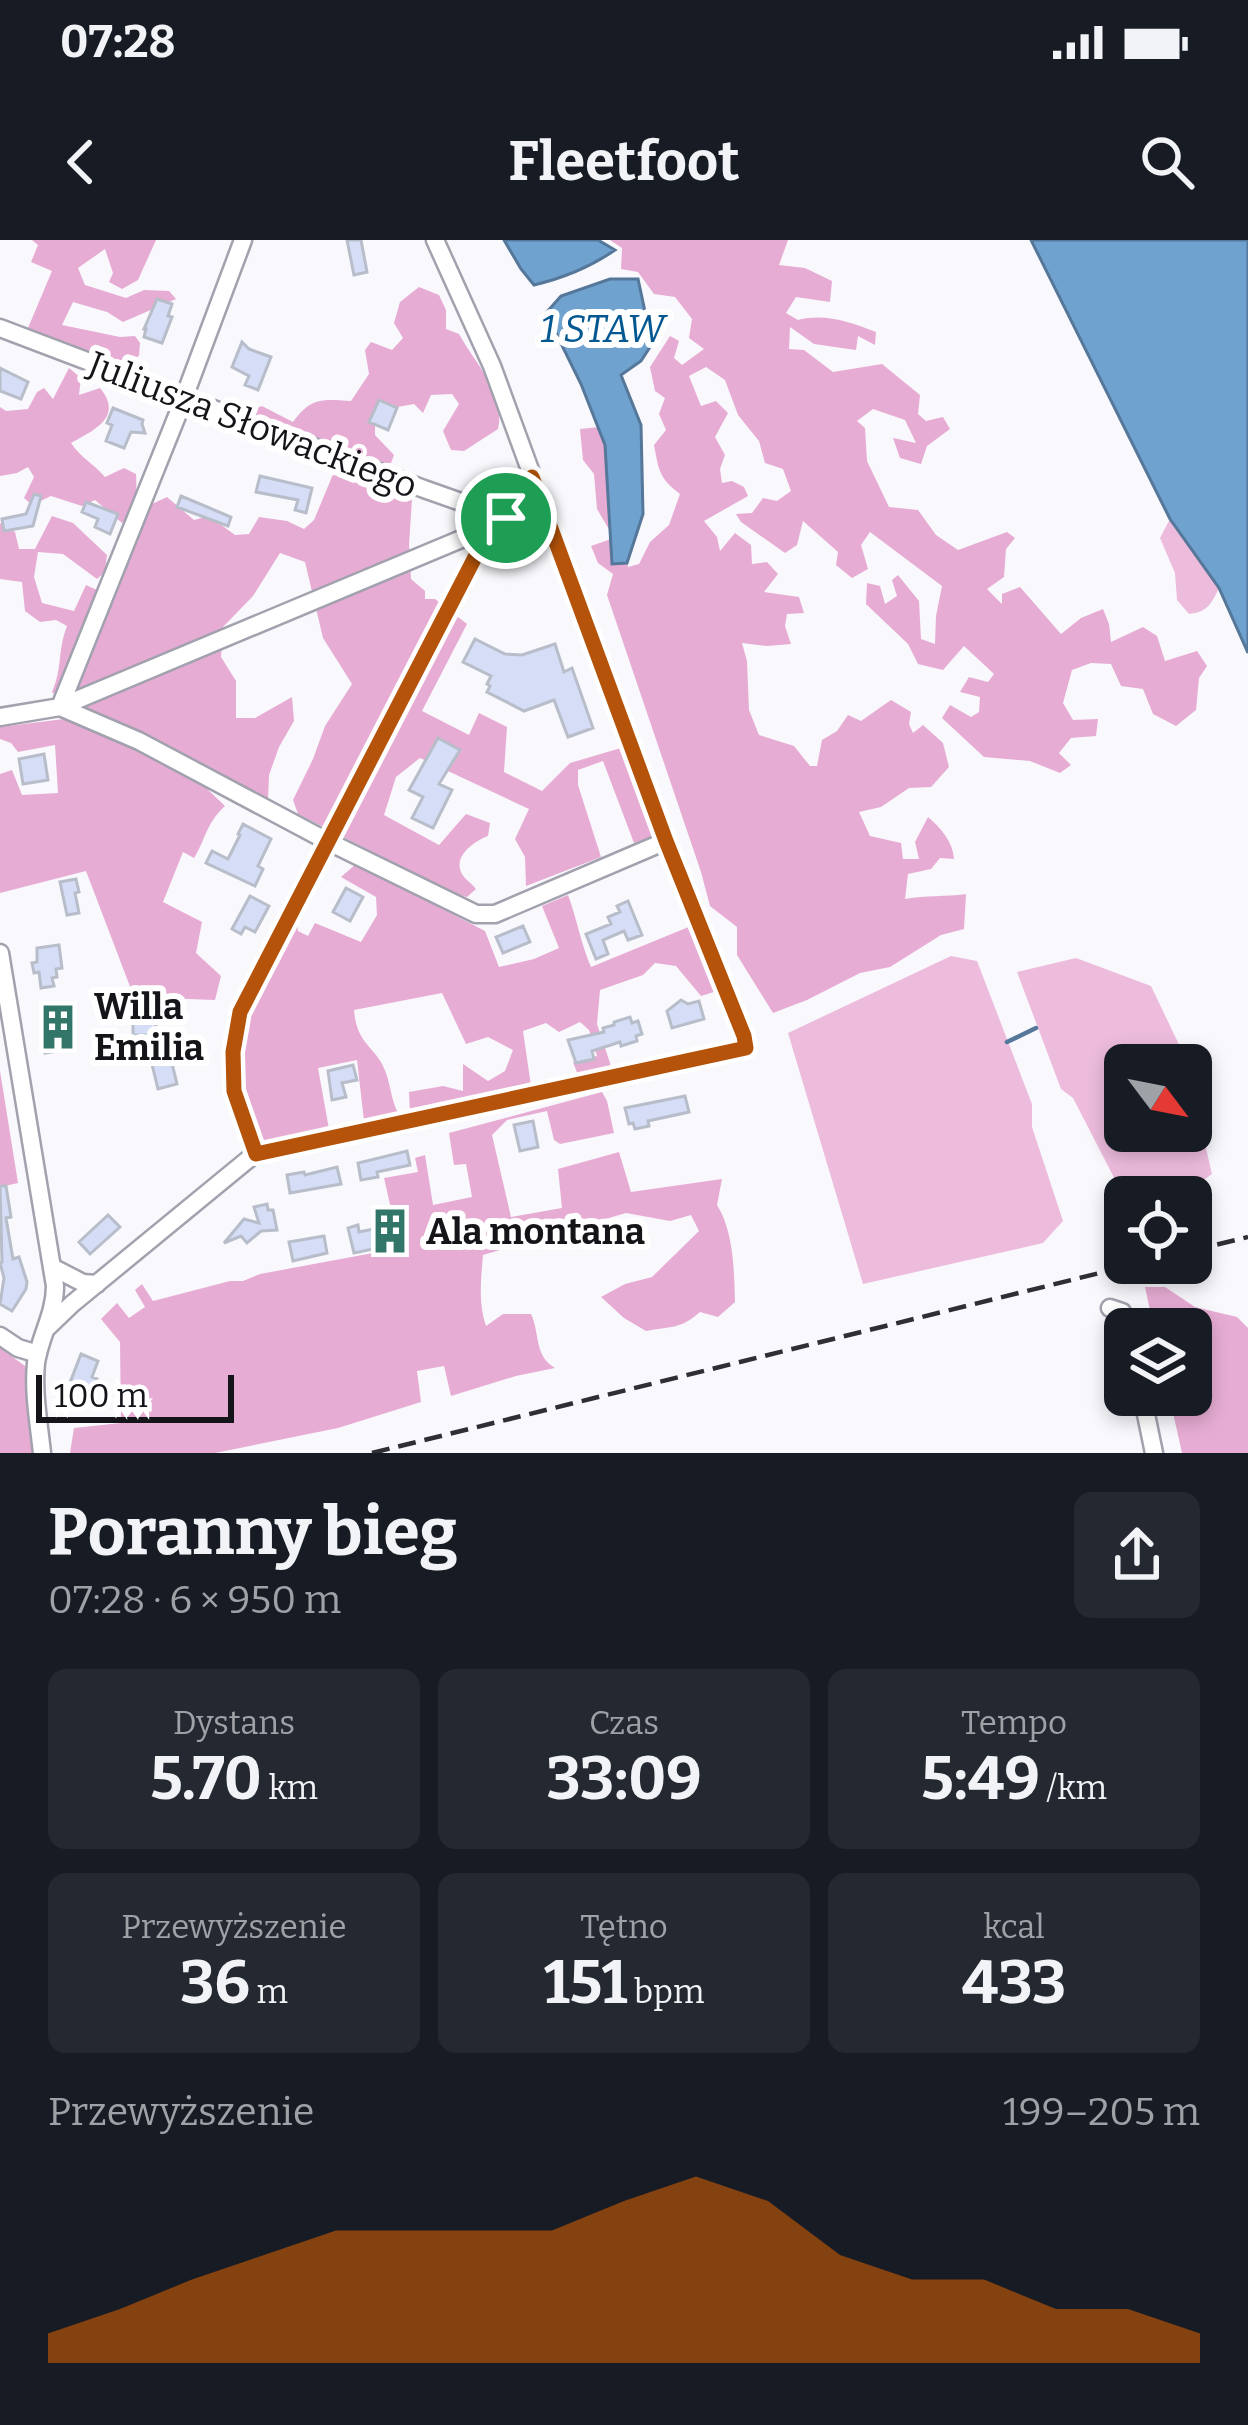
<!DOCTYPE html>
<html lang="pl">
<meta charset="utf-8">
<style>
body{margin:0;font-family:Bitter,serif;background:#242831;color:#f1f3f6;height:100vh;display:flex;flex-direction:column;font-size:45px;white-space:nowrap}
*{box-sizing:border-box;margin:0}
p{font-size:39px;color:#9ea1a6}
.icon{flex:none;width:66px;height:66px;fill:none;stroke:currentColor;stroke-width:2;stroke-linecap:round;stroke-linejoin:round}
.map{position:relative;height:1213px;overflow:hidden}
.sheet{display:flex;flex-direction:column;background:#171b24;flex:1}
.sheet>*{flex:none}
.needle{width:78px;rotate:122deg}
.tools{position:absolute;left:1104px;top:804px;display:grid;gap:24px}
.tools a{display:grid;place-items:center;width:108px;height:108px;border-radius:18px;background:#171b24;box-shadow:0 6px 18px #0003;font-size:60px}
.scale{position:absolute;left:36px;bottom:30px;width:198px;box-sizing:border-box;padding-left:12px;border:6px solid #151419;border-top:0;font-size:33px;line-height:42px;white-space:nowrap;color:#151419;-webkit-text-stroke:9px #fff;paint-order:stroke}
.pin{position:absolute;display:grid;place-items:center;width:102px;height:102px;color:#fff;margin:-51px;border:6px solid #fff;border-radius:50%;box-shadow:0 3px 12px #0007}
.round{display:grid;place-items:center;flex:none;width:126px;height:126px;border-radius:18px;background:#242831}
.summary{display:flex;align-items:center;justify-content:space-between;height:204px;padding:0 48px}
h1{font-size:66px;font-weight:700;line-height:90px}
.figures{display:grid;grid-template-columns:repeat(3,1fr);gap:18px;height:204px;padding:12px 48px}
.figures div{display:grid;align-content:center;border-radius:18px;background:#242831;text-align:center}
.figures b{font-size:60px;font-weight:700}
.figures small{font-size:33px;font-weight:400}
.figures p{font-size:33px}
.chart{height:336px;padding:24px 48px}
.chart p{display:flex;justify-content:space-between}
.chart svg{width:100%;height:216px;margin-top:12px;fill:#b45309;opacity:.7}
.status{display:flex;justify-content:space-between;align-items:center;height:84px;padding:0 60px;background:#171b24;direction:ltr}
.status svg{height:33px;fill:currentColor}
header{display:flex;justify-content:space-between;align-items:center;height:156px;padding:0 48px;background:#171b24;font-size:54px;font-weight:700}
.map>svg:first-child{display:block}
</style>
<div class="status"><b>07:28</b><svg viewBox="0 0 49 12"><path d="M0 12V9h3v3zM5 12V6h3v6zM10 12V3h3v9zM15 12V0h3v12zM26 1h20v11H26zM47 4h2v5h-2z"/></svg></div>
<header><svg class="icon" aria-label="back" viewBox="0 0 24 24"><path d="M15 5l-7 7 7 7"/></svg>Fleetfoot<svg class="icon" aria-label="search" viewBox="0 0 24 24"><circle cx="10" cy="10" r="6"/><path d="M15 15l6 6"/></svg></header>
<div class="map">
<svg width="1248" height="1213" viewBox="0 0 1248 1213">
<rect width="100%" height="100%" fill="#f9f8fd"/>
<path fill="#edbcdd" d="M1170,279L1219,348C1211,364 1208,372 1189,374L1177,360L1175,333L1160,298Z
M951,716L977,721L1032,864V887L1063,981L1043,1003L863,1044L788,793Z
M1076,718L1151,746L1184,815L1186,825H1125V891H1191V844L1212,934L1180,957H1125V959L1073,858L1061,849L1017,732Z"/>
<path fill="#e7acd4" d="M32,0H156L138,40L122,49L109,42L113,33L105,9L78,28L85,45L126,58L144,50L169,51L176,59L123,82L107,72L73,62L62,85L120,97L135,96L140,103L139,116L117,125L39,97L28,88L52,31L31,22L38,5Z
M610,0H788L779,25L805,28L832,41L830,62L796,57L786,73L798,80C825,73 850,82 876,92L875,105L858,96L856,110L814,104L790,87L789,109L804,110L833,132L882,124L920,155L918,174L926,181L943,177L950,189L927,206L921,224L900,218L893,198L916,203L905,180L873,169L857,181L865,188L867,221L889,267L918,270L936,295L958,310L1007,292L1015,298L1006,309L1004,337L987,349L1002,364V354L1020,347L1061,394L1081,378L1103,369L1109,384L1111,402L1143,387L1157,396L1165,421L1197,411L1207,426L1199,438L1196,470L1176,486L1153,474L1143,449L1121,446L1111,424L1091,423L1072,430L1063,463L1073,480L1098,479L1096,496L1071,498L1059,513L1071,525L1060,533L1030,521L984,517L942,478L950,465L971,477L979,472L980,457L960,452L969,437L988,442L994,434L964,406L943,430L918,424L908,404L866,364L867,343L880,346L885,364L897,356L892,340L898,335L919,361L921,399L935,404L936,376L942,346L870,292L861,305L868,329L852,338L836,325L838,312L803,281L797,305L785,313L741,282L736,274L752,273L763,258L777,261L791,251L783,229L765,223L759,201L738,175L725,140L706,127L689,136L701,166L716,161L728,173L715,197L725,215L720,229L722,243L732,241L744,247L748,256L704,281L717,297L720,311L735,293L751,305L752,324L767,322L778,334L764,352L799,357L804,373L787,374L785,386L791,404L767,406L742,403L747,421L749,470L759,495L794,506L810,526H817L822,500L837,491L848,475L861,481L891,460L911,472L909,484L913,493L923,485L943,503L949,527L931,547L909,548L881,567L859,572L870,596L901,603L903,619H919L915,602L928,577C941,588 953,602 954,619L940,618L931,629L908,634L905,659C927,655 945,657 966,654L964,689L941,695L890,727L860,733L807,760L773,773L737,715V687L710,666L701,632L607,355L613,334L598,323L591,306L614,298L597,269L594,234L583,220L580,189L609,186L620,281L628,327L639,324L650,302L669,285L680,254C659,238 659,231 654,205L666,190L659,174L665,158L655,151L650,127L670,96L679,101L674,118L682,125L704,109L689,98L692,79L675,57L654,54L638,32L621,29L622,8Z
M419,47L439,55L446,70V89L459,94C475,123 506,154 498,189L464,211L451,210L443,191L459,164L452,154L431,155L423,173L414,164L375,171V195L394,215L391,223L379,224L250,180V171L262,166L293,182C311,157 322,159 351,161L369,134L365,110L371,102L392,110L403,98L394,83L400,62Z
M69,128L81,138L79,155L100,148C124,177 94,190 71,203C81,218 94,224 105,237L124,228L136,234C137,251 137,273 122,283L95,260L82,266L51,256L32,265L24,258L34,237L28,227L17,233L0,236V167L6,171L28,169L37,152L44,148L53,159Z
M334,232L412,259L409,305L411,339L425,351V359H435L467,384L422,471L469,495L479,473L507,487L504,532L542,551L570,523L621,508L655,591L651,597L634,603L603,521L578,530V545L601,617L526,646L525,617L515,599L529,569L420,518L396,537L384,575L439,605L466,574L490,583L488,596C475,601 452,616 462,634C465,640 472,643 476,649L467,657L451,652L298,574L293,560L313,519L325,486L352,444L323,398L305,322L280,313L253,356L223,387L221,417L236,441V478H255L292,457L294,481L279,507L269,535L268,560L220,534L203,545L225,566C205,585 207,597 194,618L183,612L163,662L202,682L196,713L221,736L215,760L134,757L86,631L0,653V534L12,530L22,555L58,553L55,505L18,512L11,503L0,499V487L64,479L76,440L152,264L167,257L194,280L209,276L235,295L249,294L259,277L287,281L304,289L314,280Z
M52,276L73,283L107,315L105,332L97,339L63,314L38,312L34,337L42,363L74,371L86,345L97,350L57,457L52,452C63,427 57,412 67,386L56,380L40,382L25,371L22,342L0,339V283L15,292L19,309H35Z
M356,624L485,691L499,727L534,719L559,708L542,666L568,655C577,679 581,704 591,727L691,686L717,751L701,756L676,726L655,723L643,735L600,750L597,784L613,832L579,838L573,822L597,816L589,790L580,782L559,792L546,783L523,791L531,846L410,872L409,852L443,846L463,851V824L488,841L505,831L513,810L488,797L466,804L442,753L354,770C357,807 377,806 386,833C391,847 391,859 398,873L364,881L357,820L318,828L329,889L259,904C244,864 234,817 250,775C261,744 282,713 297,683L298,691L308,696L315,683L361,702L377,675L376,657L341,637Z
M0,831L18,943L0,947Z
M602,852L607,861L614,893L560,904L554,900L547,871L507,880L492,895L511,977L562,968L558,929L619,912L631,952L722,939L717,965C734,992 734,1031 735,1062L718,1077L700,1072C680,1090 670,1086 646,1091L624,1078L601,1057L625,1044L652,1037L699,991L691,975L670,981L626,973L483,1015C481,1039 478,1063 486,1086L503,1074H531C540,1093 534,1116 555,1128L516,1136L451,1156L444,1126L417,1131L421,1162L338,1188L215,1213H70L74,1188L121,1183L120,1102L101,1079L117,1063L129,1078L145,1067L135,1050L142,1044L153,1061L230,1041H243L260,1034L400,1008L384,938L418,932L415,918L425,915L433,965L472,957L466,924L454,925L449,893Z
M1145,1047H1165L1195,1067L1237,1077L1248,1088V1213H1182L1169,1155H1191V1089H1154Z
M0,1108L32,1131L33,1213H0Z"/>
<path fill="#70a2d0" stroke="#579" stroke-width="3" d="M504,0H598L615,10C589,28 564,38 534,45L521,29Z
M1031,0H1248V413L1219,348L1170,279Z
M610,39H638L652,104L641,121L621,135L641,185L643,274L627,323L612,324L605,205L581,144L546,73L561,56Z"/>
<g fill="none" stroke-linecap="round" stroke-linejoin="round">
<path stroke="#579" stroke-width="4.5" d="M1007,802L1036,788"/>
</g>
<path fill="#d5def6" stroke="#b8bdca" stroke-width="3" d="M347,0H361L367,32L354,35Z
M157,59L172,64L168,76L172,77L162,103L144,97L146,89H144Z
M242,102L249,109L271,117L258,150L245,145L249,136L232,127Z
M0,128L28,142L21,159L0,151Z
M379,160L397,168L388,190L369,182Z
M113,168L143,180L142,184L145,193L131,192L124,208L106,201L112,185L107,183Z
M260,236L312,248L306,273L295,270L298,260L256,252Z
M34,254L41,256L33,286L4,291L2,279L26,274Z
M181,256L231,277L228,286L177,267Z
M86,262L118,274L110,294L95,287L98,279L82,272Z
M475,399L505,414L522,415L555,404L564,432L572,428L593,488L568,497L554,460L524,471L487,452L490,446L487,444L491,436L463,422Z
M438,498L460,510L439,544L452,550L433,588L412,578L423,557L409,550Z
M44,514L48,540L23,544L19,519Z
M243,584L271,599L258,626L263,629L255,646L206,623L212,611L228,619L240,595L238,594Z
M76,639L79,652L75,653L79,673L67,675L60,642Z
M346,648L363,657L350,681L333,672Z
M250,656L269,666L255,692L245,687L241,694L232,689Z
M628,661L642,695L628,700L624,691L603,700L608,714L596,719L586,694L611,684L608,677L620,672L617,666Z
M523,686L530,702L503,713L496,697Z
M59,705L62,728L56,729L57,737L52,738L54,746L41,748L39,732L34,733L32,723L37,722V708Z
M681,760L688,764L699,761L704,779L672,788L667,771Z
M133,763H156V795H133Z
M65,775L71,809L45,813L43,803L50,801L46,779Z
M630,777L632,783L638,781L642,794L636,796L637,801L621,806L620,802L592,811L594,819L576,823L568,800L604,792L603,788L614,785V782Z
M168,807L177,844L158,849L149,812Z
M353,825L357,840L342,843L346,857L332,860L328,831Z
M685,856L689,872L648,881L649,886L635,889L633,883L629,884L625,868Z
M533,881L538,907L520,911L514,885Z
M407,911L410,925L377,932L378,937L361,940L358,923Z
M337,927L341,944L290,953L287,935L304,932L305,935Z
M0,946H6L11,977L6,978L13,1019L19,1017L27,1042L26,1049L12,1071L0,1064L4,1038L0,1023L2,1022Z
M267,964L268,970H273L277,990L261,991L247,1003L241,996L224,1003L244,979L259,983L254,967Z
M108,975L120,987L90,1014L79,1002Z
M358,985L359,992L393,985L397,1004L354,1013L348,988Z
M324,996L327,1013L293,1021L289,1002Z
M81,1114L98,1121L92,1137L97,1139L92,1149L71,1140Z"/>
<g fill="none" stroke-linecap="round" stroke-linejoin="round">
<g stroke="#a2a1ae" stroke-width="21">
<path id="minor" d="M0,88L424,249L506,278
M60,467L521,274L532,238
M60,467L179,171L243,0
M0,477L60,467L139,501L327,601L476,674H495L666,601
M0,713L55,1046C55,1074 40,1096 36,1123C33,1153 39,1184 42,1213
M256,913L234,851L233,811L240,772L486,296L506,278
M52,1027L83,1043L97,1044
M1110,1068L1122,1072L1127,1089
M47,1088L72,1064L256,913L746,808L744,796L666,601L492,126L435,0
M0,1096L18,1108L38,1114
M1142,1155L1154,1213"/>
</g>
<use href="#minor" stroke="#fff" stroke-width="16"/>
<path stroke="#2f2e33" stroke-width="4.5" stroke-dasharray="18 9" stroke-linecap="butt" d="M1191,1011L1248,997
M372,1213L1140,1023"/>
</g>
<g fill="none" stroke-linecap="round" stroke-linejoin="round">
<g stroke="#fff" stroke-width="24">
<path id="route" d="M532,237L666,601L744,796L746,808L256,914L234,851L233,812L240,772L486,296L506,278L521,274Z"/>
</g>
<use href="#route" stroke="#b45309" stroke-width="15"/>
</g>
<defs>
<g id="building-bare" transform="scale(3.6)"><path d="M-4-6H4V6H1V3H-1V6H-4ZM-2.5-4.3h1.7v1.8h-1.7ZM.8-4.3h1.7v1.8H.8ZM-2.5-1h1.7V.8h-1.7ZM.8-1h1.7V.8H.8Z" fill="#327669" stroke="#fff" stroke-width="2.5" paint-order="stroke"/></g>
</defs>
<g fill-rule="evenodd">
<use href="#building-bare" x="58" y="787"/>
<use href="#building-bare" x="390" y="991"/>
</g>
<g text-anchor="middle" stroke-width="12" stroke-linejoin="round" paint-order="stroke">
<g font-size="36" fill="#151419" stroke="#fff">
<text transform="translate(253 184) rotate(21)" y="13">Juliusza Słowackiego</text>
</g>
<g font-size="36" font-weight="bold" fill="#151419" stroke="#fff" text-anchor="start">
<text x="94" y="779">Willa<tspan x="94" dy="41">Emilia</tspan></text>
<text x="426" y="1004">Ala montana</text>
</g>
<g font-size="39" font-style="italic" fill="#045891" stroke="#fff">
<text x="603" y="102">1 STAW</text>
</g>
</g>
</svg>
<div class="tools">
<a><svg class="needle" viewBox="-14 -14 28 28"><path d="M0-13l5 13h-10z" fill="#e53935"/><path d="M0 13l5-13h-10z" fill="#9ea1a6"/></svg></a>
<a><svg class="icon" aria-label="locate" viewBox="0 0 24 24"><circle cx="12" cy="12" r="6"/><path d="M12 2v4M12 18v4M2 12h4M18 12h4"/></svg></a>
<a><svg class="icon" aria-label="layers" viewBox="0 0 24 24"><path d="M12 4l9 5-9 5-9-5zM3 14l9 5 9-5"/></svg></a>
</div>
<div class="scale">100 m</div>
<div class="pin" style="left:506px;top:278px;background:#1e9e55"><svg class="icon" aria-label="arrive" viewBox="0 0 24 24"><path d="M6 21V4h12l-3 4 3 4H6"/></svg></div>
</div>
<section class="sheet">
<div class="summary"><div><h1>Poranny bieg</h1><p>07:28 · 6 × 950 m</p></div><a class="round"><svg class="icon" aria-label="share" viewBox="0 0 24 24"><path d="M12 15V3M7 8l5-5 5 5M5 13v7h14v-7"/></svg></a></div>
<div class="figures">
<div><p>Dystans</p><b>5.70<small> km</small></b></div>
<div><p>Czas</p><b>33:09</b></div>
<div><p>Tempo</p><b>5:49<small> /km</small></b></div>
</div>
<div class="figures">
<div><p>Przewyższenie</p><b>36<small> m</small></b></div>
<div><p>Tętno</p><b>151<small> bpm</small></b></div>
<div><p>kcal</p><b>433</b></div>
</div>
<div class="chart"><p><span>Przewyższenie</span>199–205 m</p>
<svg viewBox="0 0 160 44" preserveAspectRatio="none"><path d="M0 44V38L10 33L20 27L30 22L40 17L50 17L60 17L70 17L80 11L90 6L100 11L110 22L120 27L130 27L140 33L150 33L160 38V44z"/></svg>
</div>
</section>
